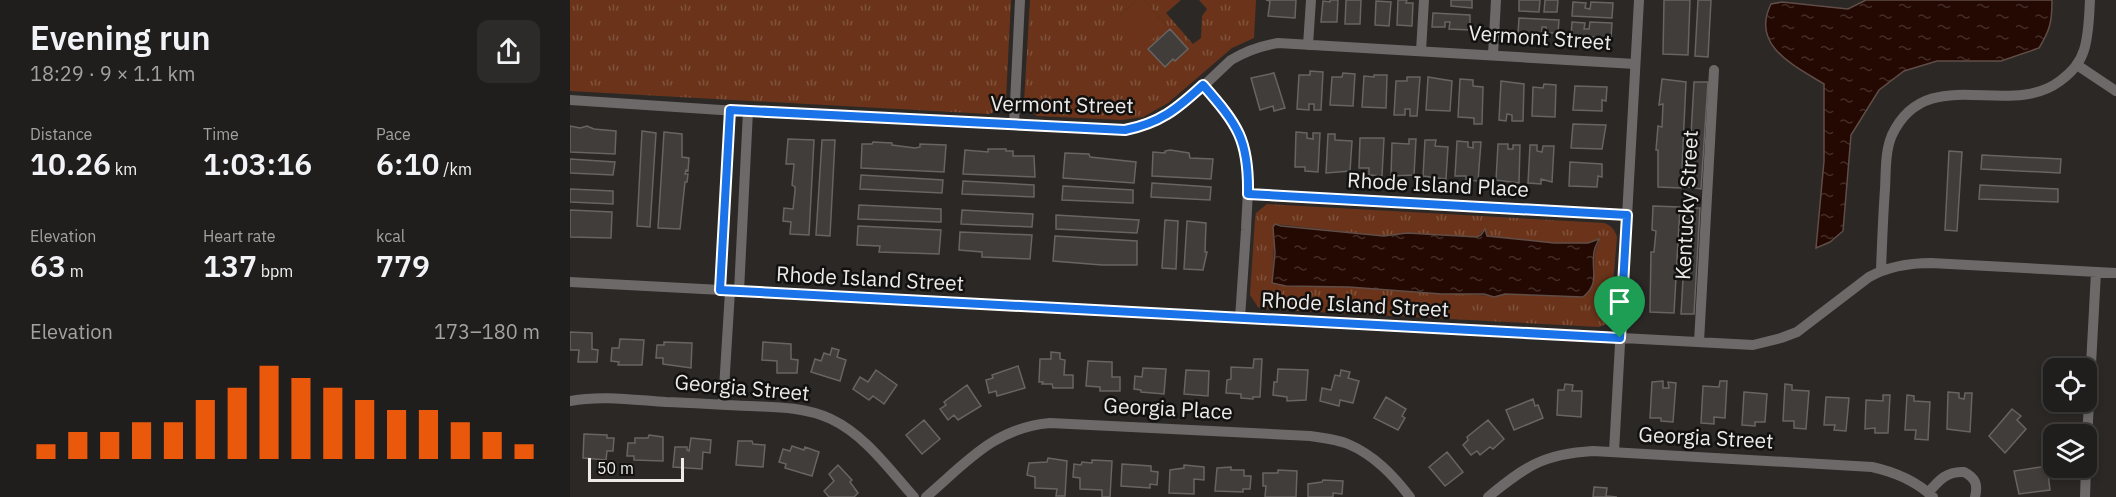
<!DOCTYPE html>
<meta charset="utf-8">
<style>
body{margin:0;font-family:"IBM Plex Sans",sans-serif;background:#2d2b29;color:#f1f3f6;height:100vh;display:flex;flex-direction:column;font-size:22px;white-space:nowrap}
*{box-sizing:border-box;margin:0}
p{font-size:20px;color:#a2a2a3}
.icon{flex:none;width:33px;height:33px;fill:none;stroke:currentColor;stroke-width:2;stroke-linecap:round;stroke-linejoin:round}
.map{position:relative;flex:1;overflow:hidden}
.panel{display:flex;flex-direction:column;background:#201e1c;width:570px}
.panel>*{flex:none}
.controls{position:absolute;left:1473px;top:358px;display:grid;gap:12px}
.controls a{display:grid;place-items:center;width:54px;height:54px;border-radius:12px;background:#201e1c;box-shadow:0 3px 9px #0003,0 0 0 2px #3d3c3b;font-size:30px}
.scale{position:absolute;left:18px;bottom:15px;width:96px;box-sizing:border-box;padding-left:6px;border:3px solid #edebea;border-top:0;font-size:16px;line-height:21px;white-space:nowrap;color:#edebea;-webkit-text-stroke:4px #121110;paint-order:stroke}
.pin{position:absolute;display:grid;place-items:center;width:51px;height:51px;color:#fff;margin:-62px -26px;border-radius:50% 50% 50% 0;rotate:-45deg;box-shadow:0 0 6px #0007}
.pin .icon{rotate:45deg}
.round{display:grid;place-items:center;flex:none;width:63px;height:63px;border-radius:12px;background:#2d2b29}
.headline{display:flex;align-items:center;justify-content:space-between;height:102px;padding:0 30px}
h1{font-size:33px;font-weight:600;line-height:45px}
.metrics{display:grid;grid-template-columns:repeat(3,1fr);gap:9px;height:102px;padding:6px 30px}
.metrics div{display:grid;align-content:center}
.metrics b{font-size:30px;font-weight:600}
.metrics small{font-size:16px;font-weight:400}
.metrics p{font-size:16px}
.chart{height:168px;padding:12px 30px}
.chart p{display:flex;justify-content:space-between}
.chart svg{width:100%;height:108px;margin-top:6px;stroke:#ea580c;stroke-width:6}
main{display:flex;flex:1;min-height:0}
.map>svg:first-child{display:block}
</style>
<main>
<section class="panel">
<div class="headline"><div><h1>Evening run</h1><p>18:29 · 9 × 1.1 km</p></div><a class="round"><svg class="icon" aria-label="share" viewBox="0 0 24 24"><path d="M12 15V3M7 8l5-5 5 5M5 13v7h14v-7"/></svg></a></div>
<div class="metrics">
<div><p>Distance</p><b>10.26<small> km</small></b></div>
<div><p>Time</p><b>1:03:16</b></div>
<div><p>Pace</p><b>6:10<small> /km</small></b></div>
</div>
<div class="metrics">
<div><p>Elevation</p><b>63<small> m</small></b></div>
<div><p>Heart rate</p><b>137<small> bpm</small></b></div>
<div><p>kcal</p><b>779</b></div>
</div>
<div class="chart"><p><span>Elevation</span>173–180 m</p>
<svg viewBox="0 0 160 44" preserveAspectRatio="none"><path d="M5 44V38M15 44V33M25 44V33M35 44V29M45 44V29M55 44V20M65 44V15M75 44V6M85 44V11M95 44V15M105 44V20M115 44V24M125 44V24M135 44V29M145 44V33M155 44V38"/></svg>
</div>
</section>
<div class="map">
<svg width="1546" height="497" viewBox="0 0 1546 497">
<defs>
<pattern id="grass-tufts" width="24" height="20" patternUnits="userSpaceOnUse" patternTransform="scale(1.5)"><rect width="24" height="20" fill="#6b341a"/><path d="M3 7l-1-3M5 7V3M7 7l1-3M15 17l-1-3M17 17v-4M19 17l1-3" fill="none" stroke="#80523b"/></pattern>
<pattern id="water-ripples" width="26" height="14" patternUnits="userSpaceOnUse" patternTransform="scale(1.5)"><rect width="26" height="14" fill="#230901"/><path d="M2 4q2-2 4 0t4 0M15 11q2-2 4 0t4 0" fill="none" stroke="#432d26"/></pattern>
</defs>
<rect width="100%" height="100%" fill="#2b2826"/>
<path fill="url(#grass-tufts)" fill-rule="evenodd" d="M0,0H441L436,100C432,108 427,111 419,114L0,91Z
M460,0H567L550,15L597,26L574,0H611L596,13L623,44L631,38L632,16L637,9L629,0H686L684,38L662,48L598,103L573,117L552,120L467,116L456,107L454,102Z
M697,204L1034,223C1041,225 1045,230 1047,237L1040,319L1037,324L1029,327L693,309L688,307L680,295L685,219L686,213ZM705,224L814,236L837,233L907,237L915,229L917,236L984,243H1018L1028,239L1029,242C1018,261 1033,281 1013,297L935,294C926,298 906,294 895,294C856,294 818,288 780,287C754,286 728,289 702,283Z"/>
<path fill="#6b341a" d="M567,0H574L597,26L575,45L550,15Z"/>
<path fill="url(#water-ripples)" stroke="#604d47" stroke-width="1.5" d="M1296,0H1482C1482,22 1480,30 1469,48L1431,61H1367L1334,71L1309,90L1281,135L1273,231L1260,242L1246,248L1254,161V84C1225,66 1180,46 1201,4L1212,2L1278,9Z
M705,224L711,226L814,236L837,233L907,237L911,235L915,229L917,236L984,243H1018L1029,239C1028,242 1026,245 1025,248C1019,267 1032,282 1013,297L935,294L924,297L914,294H872L779,287L716,286L702,283L705,253L703,227Z"/>
<path fill="#403d3b" stroke="#686462" stroke-width="1.5" d="M696,0H726L725,18L698,16L700,1Z
M760,0H768L767,22H751L753,1L760,2Z
M776,0H791L790,24H775Z
M828,0H837L836,3H843L842,26L827,25Z
M881,0H902V8L881,6Z
M949,0H970L969,12L949,11Z
M975,0H988L987,12H974Z
M1094,0H1120L1118,55L1093,54Z
M1128,0H1141L1138,57L1125,56Z
M806,1L821,2L819,26L805,25Z
M1003,2L1016,3L1015,8L1020,9L1021,2L1043,3L1042,18L1002,16Z
M863,13L900,15V30L879,29L880,22H875V27H862Z
M949,18L989,20L988,33H976V27H972V34L948,33Z
M1002,22L1015,23L1014,29H1019L1020,22L1042,23L1041,38L1001,36Z
M600,29L618,49L605,61L603,59L595,67L578,49Z
M740,71L753,72L751,110H744V104H739V110L727,109L729,75H740Z
M704,73L715,108L704,111L703,106L690,110L681,78Z
M773,73L785,74L783,106L760,105L762,77H772Z
M804,75H817L816,108L792,107L794,76L804,77Z
M837,77H850L847,116H840V109H835V115H824L826,81H837Z
M858,77L882,81L880,111L856,110Z
M890,79L903,80V86L913,87L912,124H904V118L888,117Z
M1092,79L1116,82L1111,188L1088,187V150H1086L1088,126L1092,127L1093,104L1089,105Z
M931,81L954,84L953,121H942V115L937,114L936,121L929,120Z
M1124,82H1138L1131,189L1118,187Z
M974,84L986,85L985,117L962,116L963,87L973,88Z
M1005,86L1037,87L1036,101L1032,100V111L1003,110Z
M1003,124L1036,125L1032,149L1001,148Z
M0,126L10,128L17,126L24,129L46,131L45,154L0,152Z
M72,131L86,133L80,227L67,226Z
M94,132L112,134V157L119,158L118,171L116,170L115,174H118L117,182H115L110,229L88,228Z
M726,132L737,133V138L743,139V133H750L748,172L735,171V167H725Z
M758,134H765V140L782,141L780,171L756,173Z
M790,138H814L812,176L799,175V168H789Z
M218,139L244,140L239,235L220,234L221,222L213,221L214,208L223,209L225,191V187L222,185L224,164H216Z
M839,139H846L844,175L821,176L822,143L839,144Z
M252,140H265L260,236L246,235Z
M855,140H866L865,146L878,147L876,179L853,176Z
M887,141L898,142V147L903,148V142H911L908,181L896,180V176H885Z
M303,142L322,143V145L345,148L350,147V144L376,145L374,172L291,168L292,144H302Z
M928,144H938V149H943V145H950L949,183L926,180Z
M960,145H967V151L972,152L973,146H984L982,182L971,179V184L958,183Z
M418,149H436V151H443V156H464L465,177L393,174L395,150L418,152Z
M600,150L619,153L620,158L643,159L641,179L582,176L583,152L595,153V151Z
M1379,151L1392,152L1387,231L1375,230Z
M495,153L519,154L520,157L566,162L564,183L493,178Z
M1412,155L1491,159L1490,173L1411,169Z
M0,159L45,162L43,175L0,173Z
M1000,162L1032,164V177L1028,176L1027,187L999,186Z
M291,175L373,180L372,193L290,189Z
M393,181L464,185V197L392,194Z
M582,183L641,187L640,200L581,197Z
M1410,185L1488,189V202L1409,199Z
M493,186L563,190V203L492,200Z
M0,189L43,191V204L0,202Z
M289,205L371,209V222L288,219Z
M1083,206L1110,207L1104,313L1080,312L1081,252H1084L1086,231L1082,230Z
M1117,208H1130L1124,314H1111Z
M0,210L42,212L41,238L0,237Z
M392,210L463,214L462,227L391,224Z
M486,215L569,220L567,233L486,229Z
M595,220L608,221L606,269L592,268Z
M617,221L636,223L635,252H637L633,270L614,269Z
M288,226L371,230L369,254L309,252L310,246L287,245Z
M390,232L462,235L460,259L412,257V252L389,250Z
M485,236L567,241V265H532L483,261Z
M0,332L22,333V349L28,350L27,362H8L9,350H0Z
M50,339L74,340L72,365H48L49,362L41,361L42,348H49Z
M94,342L122,343L121,368L93,364V358H86L87,345H94Z
M193,342L221,344V359L228,360L227,373H207V361L192,360Z
M262,348L269,350L267,357L276,360L270,381L241,372L245,359L251,361L254,353L260,355Z
M481,352L490,353V359L495,360L494,375H503V388H483L482,384H472L473,382H469L470,359H481Z
M684,359H692L690,397H683V399L671,398V394L656,393L657,380L661,379V367L683,368Z
M518,361L542,362V377H550V391H530V387L516,386Z
M448,366L455,388L427,396L426,391L419,393L416,380L423,378L422,375Z
M573,368L596,369L594,394L571,392V390L564,389L565,376L572,377Z
M708,369L738,370L736,400L717,401V397L703,395L704,382H707Z
M306,370L327,385L314,404L303,396L299,400L283,389L290,377L298,382Z
M616,370L639,371L638,396L614,394Z
M771,370L780,372L778,378L789,381L783,403L770,400L769,406L750,401L752,388L761,390L765,375L770,376Z
M1093,381V388H1099L1098,382L1106,383L1103,422L1091,421V418H1080L1082,382Z
M1150,381H1157L1155,418L1144,417V424L1131,423L1133,386L1149,387Z
M995,384L1003,385L1002,391H1012L1011,417L987,415L988,390H994Z
M1215,384L1222,385V390L1239,391L1236,429L1224,428V421H1213Z
M397,385L411,406L388,420L384,415L378,420L370,409L376,405L374,402Z
M1174,392L1197,394L1195,422H1185V426L1172,425Z
M1378,392L1389,393V398L1394,399L1395,393H1402L1400,432L1377,429Z
M1313,395H1320L1318,433H1305V428L1295,429L1296,400L1313,401Z
M1337,395L1344,396V401L1360,402L1358,440L1345,439L1346,430H1335Z
M816,397L836,409L832,416L835,418L828,430L804,418Z
M1256,397L1279,398L1276,431L1264,430L1265,425H1254Z
M963,399L965,406L968,405L973,418L944,430L936,410Z
M1442,409L1451,416L1447,420L1456,429L1435,453L1419,436Z
M354,420L370,439L352,454L336,435Z
M918,420L934,439L923,449L920,447L910,455L907,451L901,455L893,445L898,440L897,437Z
M14,434L37,435V438H44L43,451H37L36,460L13,458Z
M79,435L93,437V461L64,460V456H57L58,443H65V438H78Z
M121,438L141,440L140,453L133,452L132,469L103,467L105,447H117V450L119,451Z
M168,441H182L183,444L195,445L193,467L166,465Z
M222,446L234,450L235,447L249,452L242,476L215,468L216,464L209,462L213,449L220,451Z
M877,452L893,472L875,486L859,467Z
M478,458L497,461L495,496H486L487,489L465,488V477L457,475L459,463L477,462Z
M522,460L542,461L540,497H532V490L510,489V478L503,477L504,464L511,465L512,462L522,463Z
M552,464L581,466V471L588,472L587,485L580,484V488L551,486Z
M268,465L282,480L280,482L288,493L284,497H259L254,491L264,481L259,474Z
M614,465L634,467V480L624,479V494L599,493L600,470L614,468Z
M1477,466L1480,490L1449,494L1444,471Z
M661,467V470H674V476H681L680,489H673V492L645,491L647,468Z
M708,470L727,471L726,497H695L696,486H693V473H708Z
M753,480L773,481L772,494L763,493V497H738V484L752,482Z
M1024,487L1037,488L1036,496L1047,497H1023Z"/>
<g fill="none" stroke-linecap="round" stroke-linejoin="round">
<path stroke="#6d6968" stroke-width="10" d="M738,45L741,0
M851,51L854,0
M923,55L926,0
M1507,65L1546,91
M633,85C647,101 664,117 671,137C682,167 677,199 676,230C674,259 672,288 670,318
M0,100L151,110L555,130C602,122 627,91 661,60C676,51 690,46 708,43L1065,64
M444,124L450,0
M678,194L1057,215
M1311,270C1312,243 1313,216 1315,189C1316,171 1315,151 1322,135C1357,61 1438,120 1490,81C1501,73 1510,63 1514,50C1519,34 1519,17 1520,0
M0,282L1183,345L1211,338L1227,332L1299,277C1319,266 1339,263 1361,263L1546,273
M150,290L160,110
M169,291L178,111
M1129,342L1144,70
M0,401C31,395 65,400 96,402C124,403 152,405 179,406C206,407 235,407 261,419C295,435 319,469 344,497
M153,405L160,291
M1044,452L1069,0
M1516,458L1526,272
M1358,493C1369,480 1377,471 1394,472C1406,478 1408,485 1405,497
M356,497C397,462 424,428 480,423L740,436C752,438 766,439 778,444C804,455 823,475 840,497
M918,497C956,466 973,454 1023,451L1302,467C1325,472 1346,481 1363,497
M1515,497L1516,468"/>
</g>
<g fill="none" stroke-linecap="round" stroke-linejoin="round">
<g stroke="#fff" stroke-width="12">
<path id="route" d="M633,85C668,125 679,140 678,194L1057,215L1050,338L150,290L160,110L555,130C590,123 607,109 633,85Z"/>
</g>
<use href="#route" stroke="#1a73e8" stroke-width="8"/>
</g>
<g text-anchor="middle" stroke-width="5" stroke-linejoin="round" paint-order="stroke">
<g font-size="21" fill="#edebea" stroke="#121110">
<text transform="translate(970 38) rotate(4)" y="7">Vermont Street</text>
<text transform="translate(492 105) rotate(1)" y="7">Vermont Street</text>
<text transform="translate(868 185) rotate(3)" y="7">Rhode Island Place</text>
<text transform="translate(1117 205) rotate(-87)" y="7">Kentucky Street</text>
<text transform="translate(300 279) rotate(3)" y="7">Rhode Island Street</text>
<text transform="translate(785 305) rotate(3)" y="7">Rhode Island Street</text>
<text transform="translate(172 388) rotate(5)" y="7">Georgia Street</text>
<text transform="translate(598 409) rotate(3)" y="7">Georgia Place</text>
<text transform="translate(1136 438) rotate(3)" y="7">Georgia Street</text>
</g>
</g>
</svg>
<div class="controls">
<a><svg class="icon" aria-label="locate" viewBox="0 0 24 24"><circle cx="12" cy="12" r="6"/><path d="M12 2v4M12 18v4M2 12h4M18 12h4"/></svg></a>
<a><svg class="icon" aria-label="layers" viewBox="0 0 24 24"><path d="M12 4l9 5-9 5-9-5zM3 14l9 5 9-5"/></svg></a>
</div>
<div class="scale">50 m</div>
<div class="pin" style="left:1050px;top:338px;background:#1e9e55"><svg class="icon" aria-label="arrive" viewBox="0 0 24 24"><path d="M6 21V4h12l-3 4 3 4H6"/></svg></div>
</div>
</main>
